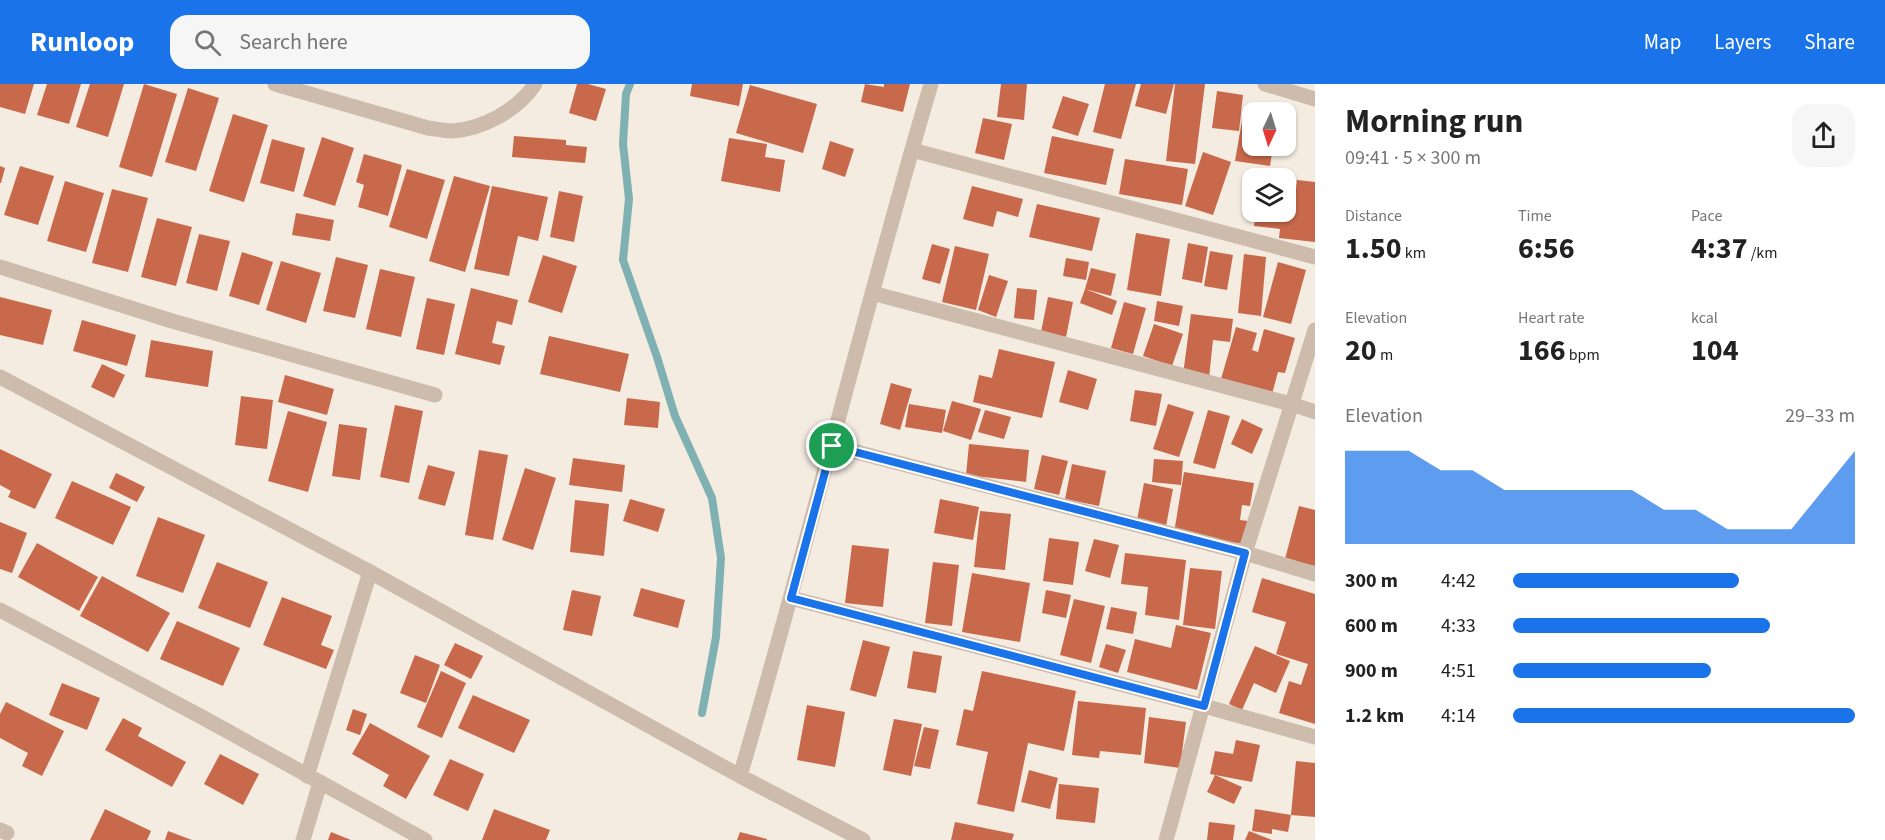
<!DOCTYPE html>
<meta charset="utf-8">
<style>
body{margin:0;font-family:"Source Sans 3",sans-serif;background:#f6f6f6;color:#222;height:100vh;display:flex;flex-direction:column;font-size:22px;white-space:nowrap}
*{box-sizing:border-box;margin:0}
p{font-size:20px;color:#767676}
.icon{flex:none;width:33px;height:33px;fill:none;stroke:currentColor;stroke-width:2;stroke-linecap:round;stroke-linejoin:round}
.map{position:relative;flex:1;overflow:hidden}
.side{display:flex;flex-direction:column;background:#fff;width:570px}
.side>*{flex:none}
.needle{width:39px;rotate:184deg}
.tools{position:absolute;left:1242px;top:18px;display:grid;gap:12px}
.tools a{display:grid;place-items:center;width:54px;height:54px;border-radius:12px;background:#fff;box-shadow:0 2px 4px #0004;font-size:30px}
.pin{position:absolute;display:grid;place-items:center;width:51px;height:51px;color:#fff;margin:-26px;border:3px solid #fff;border-radius:50%;box-shadow:0 2px 6px #0007}
.round{display:grid;place-items:center;flex:none;width:63px;height:63px;border-radius:18px;background:#f6f6f6}
.head{display:flex;align-items:center;justify-content:space-between;height:102px;padding:0 30px}
h1{font-size:33px;font-weight:700;line-height:45px}
.stats{display:grid;grid-template-columns:repeat(3,1fr);gap:9px;height:102px;padding:6px 30px}
.stats div{display:grid;align-content:center}
.stats b{font-size:30px;font-weight:700}
.stats small{font-size:16px;font-weight:400}
.stats p{font-size:16px}
.chart{height:168px;padding:12px 30px}
.chart p{display:flex;justify-content:space-between}
.chart svg{width:100%;height:108px;margin-top:6px;fill:#1a73e8;opacity:.7}
ul{padding:0 30px;list-style:none;font-size:20px}
li{display:grid;grid-template-columns:96px 72px 1fr;align-items:center;height:45px}
li i{height:15px;border-radius:8px;background:#1a73e8}
header{display:flex;align-items:center;gap:36px;box-sizing:border-box;height:84px;padding:0 30px;background:#1a73e8;color:#fff}
header strong{font-size:28px}
nav{display:flex;gap:33px;margin-inline-start:auto;font-size:21px}
.search{width:420px;height:54px;background:#f6f6f6;display:flex;align-items:center;gap:15px;box-sizing:border-box;padding:0 21px;border-radius:18px;color:#767676;font-size:22px}
main{display:flex;flex:1;min-height:0}
.map>svg:first-child{display:block}
</style>
<header>
<strong>Runloop</strong>
<div class="search"><svg class="icon" aria-label="search" viewBox="0 0 24 24"><circle cx="10" cy="10" r="6"/><path d="M15 15l6 6"/></svg>Search here</div>
<nav><a>Map</a><a>Layers</a><a>Share</a></nav>
</header>
<main>
<div class="map">
<svg width="1315" height="756" viewBox="0 0 1315 756">
<rect width="100%" height="100%" fill="#f4ebe1"/>
<g fill="none" stroke-linecap="round" stroke-linejoin="round">
<path stroke="#7fb0b2" stroke-width="8" d="M630,0L626,10L623,60L629,115L623,176L657,273L675,332L712,414L721,474L716,553L702,629"/>
</g>
<path fill="#c8694b" d="M0,0H34L25,30L0,23Z
M47,0H81L69,40L37,31Z
M90,0H124L108,53L76,43Z
M144,0L177,10L152,93L119,83Z
M577,0H588L606,5L596,37L569,29Z
M692,0H743L739,22L690,12Z
M865,0L884,3V0H910L903,28L861,18Z
M1001,0H1027L1024,36L997,33Z
M1105,0H1136L1121,55L1093,48Z
M1141,0H1174L1166,30L1135,22Z
M1175,0H1205L1195,80L1166,77Z
M750,1L817,20L803,69L736,49Z
M188,4L219,14L196,87L165,78Z
M1217,7L1243,11L1239,47L1212,44Z
M1063,12L1089,20L1078,52L1052,44Z
M233,30L268,41L244,118L209,107Z
M1243,31L1252,32V62H1273L1270,82L1235,77Z
M983,34L1012,40L1004,76L975,69Z
M514,52L566,56V61L587,63L585,79L512,73Z
M1052,52L1114,65L1106,101L1044,89Z
M322,53L354,64L335,122L303,112Z
M729,54L767,60L765,73L785,76L780,108L721,97Z
M272,55L305,64L294,108L260,99Z
M830,57L854,65L845,93L822,85Z
M1203,68L1231,78L1213,131L1185,122Z
M364,70L402,81L388,132L358,123L364,101L356,98Z
M1125,75L1188,85L1182,121L1119,110Z
M0,82L5,84L1,99H0Z
M20,82L54,92L38,141L4,131Z
M407,85L445,96L427,155L389,143Z
M454,92L490,102L465,188L429,177Z
M1297,96L1315,98V158L1279,154L1280,145L1254,142L1256,128H1286V113L1295,114Z
M65,97L104,109L86,168L47,157Z
M492,102L548,113L538,157L518,152L509,192L474,185Z
M972,102L1023,115L1018,133L997,127L993,143L963,135Z
M112,105L148,114L128,188L92,179Z
M559,107L583,112L574,158L550,153Z
M1037,120L1100,134L1092,167L1029,153Z
M296,129L334,136L330,157L292,151Z
M157,134L192,143L176,202L141,193Z
M1136,149L1170,155L1161,212L1127,206Z
M199,150L230,157L217,207L186,199Z
M1188,159L1208,163L1202,199L1182,195Z
M932,160L950,165L940,200L922,195Z
M955,162L989,170L976,226L942,218Z
M1210,167L1233,171L1227,206L1204,202Z
M242,168L273,178L259,221L229,212Z
M1244,170L1266,173L1261,232L1238,229Z
M543,171L577,182L562,229L528,218Z
M336,173L368,181L355,234L323,227Z
M1066,174L1089,178L1086,196L1063,192Z
M281,177L321,189L306,239L266,226Z
M1278,178L1306,186L1291,240L1263,233Z
M1091,184L1116,190L1111,212L1085,205Z
M380,185L415,193L401,253L366,245Z
M989,191L1008,197L996,233L978,226Z
M471,204L518,216L512,241L497,237L492,259L505,262L500,281L455,270Z
M1017,204L1037,206L1034,236L1014,234Z
M1085,205L1117,217L1112,231L1080,219Z
M0,213L52,226L43,261L0,251Z
M1048,213L1073,218L1066,253L1041,248Z
M427,214L455,220L444,271L416,265Z
M1157,217L1183,222L1179,242L1154,237Z
M1124,218L1146,224L1133,270L1111,264Z
M1191,230L1233,235L1230,258L1213,256L1209,294L1183,291Z
M82,236L136,251L127,282L73,267Z
M1154,240L1183,250L1172,282L1143,272Z
M1236,243L1257,249L1252,266L1258,268L1264,245L1295,254L1285,289L1278,288L1272,310L1221,295Z
M549,252L629,270L620,308L540,290Z
M151,256L213,267L208,303L145,293Z
M999,265L1055,278L1042,334L973,318L979,291L992,294Z
M102,280L125,291L114,314L91,303Z
M1068,286L1097,295L1088,326L1059,318Z
M285,291L334,305L327,331L278,318Z
M891,299L912,305L900,346L880,340Z
M1135,306L1162,310L1156,342L1130,337Z
M241,312L273,316L267,365L235,361Z
M627,314L660,318L658,344L624,341Z
M952,317L981,325L971,356L943,347Z
M909,320L946,326L942,349L905,343Z
M1168,320L1194,328L1179,373L1153,365Z
M395,321L423,327L409,399L380,393Z
M985,326L1011,333L1004,355L978,348Z
M1208,326L1230,332L1215,385L1193,379Z
M288,327L327,338L308,408L268,397Z
M1242,335L1263,345L1252,370L1231,360Z
M339,340L367,344L360,396L332,392Z
M969,360L1029,366L1026,398L966,391Z
M0,365L52,390L35,425L8,413L11,407L0,401Z
M479,366L508,371L493,456L465,451Z
M1042,371L1068,377L1059,411L1034,405Z
M573,374L625,381L622,408L569,401Z
M1154,375L1183,377L1181,401L1152,398Z
M1072,380L1106,387L1099,422L1065,415Z
M428,381L455,388L445,422L418,415Z
M525,384L556,394L533,466L502,456Z
M1184,388L1254,399L1250,422L1242,421L1240,436L1248,437L1244,460L1174,449Z
M116,389L145,403L137,418L109,404Z
M72,397L131,423L113,461L55,434Z
M1144,399L1173,405L1166,442L1137,436Z
M630,415L665,425L658,448L623,437Z
M940,415L979,423L973,456L934,449Z
M575,416L609,420L604,472L570,468Z
M1299,422L1315,426V482L1285,475Z
M980,427L1011,430L1005,486L974,483Z
M158,433L205,451L183,509L136,492Z
M0,438L27,449L12,489L0,485Z
M1049,454L1079,458L1073,501L1043,497Z
M1094,455L1119,461L1110,494L1085,487Z
M37,459L98,493L79,527L18,493Z
M852,461L889,465L883,523L845,519Z
M1125,469L1186,476L1179,536L1145,531L1148,503L1121,500Z
M217,478L268,498L250,544L198,524Z
M933,478L959,481L952,542L925,539Z
M1190,484L1222,487L1215,545L1183,541Z
M972,489L1030,499L1020,558L962,548Z
M102,492L170,529L148,568L80,532Z
M1262,494L1315,510V640L1279,629L1289,597L1301,601L1308,580L1276,570L1286,538L1252,528Z
M641,504L685,516L678,544L633,532Z
M572,506L601,512L592,552L563,546Z
M1046,506L1071,511L1066,534L1042,529Z
M282,513L332,532L321,561L334,566L326,585L263,561Z
M1074,515L1105,522L1091,579L1060,571Z
M1111,523L1137,528L1133,550L1106,545Z
M177,537L240,564L223,602L160,575Z
M1176,541L1211,549L1197,606L1127,588L1135,555L1171,564Z
M863,556L890,563L876,613L850,606Z
M455,559L483,572L471,595L444,581Z
M1106,560L1126,566L1118,589L1099,583Z
M1255,562L1290,577L1276,609L1254,599L1242,626L1229,620Z
M913,567L942,572L936,609L907,604Z
M415,571L440,581L426,619L400,609Z
M441,587L466,599L442,654L417,643Z
M982,587L1076,607L1064,667L1028,659L1014,728L977,720L988,668L956,661L964,625L973,627Z
M62,599L100,614L87,646L49,631Z
M473,611L530,636L514,669L458,644Z
M1078,617L1146,624L1141,671L1100,667L1099,674L1072,671Z
M6,618L64,647L42,692L22,682L28,669L0,654V630Z
M807,621L845,628L835,683L797,676Z
M353,625L367,630L360,651L346,646Z
M1149,633L1186,638L1180,684L1144,679Z
M123,634L142,644L138,652L186,678L172,703L105,666Z
M894,635L922,640L911,692L883,686Z
M370,639L430,672L406,715L383,702L389,691L352,670Z
M924,643L939,646L930,685L914,682Z
M1236,656L1260,661L1252,698L1210,690L1215,667L1233,670Z
M220,670L259,690L243,721L204,700Z
M450,675L484,690L468,727L433,711Z
M1296,677L1315,679V733L1291,731Z
M1029,686L1058,694L1050,725L1021,718Z
M1215,691L1242,703L1234,720L1207,708Z
M1059,700L1099,704L1095,739L1056,735Z
M105,725L151,747L147,756H90Z
M494,725L550,746L546,756H482Z
M1255,725L1291,731L1288,748L1272,745V750L1252,747Z
M955,738L1014,750L1012,756H951Z
M1209,738L1235,741L1233,756H1207Z
M168,747L192,756H165Z
M1249,747L1272,756H1245Z
M331,748L351,756H328Z
M740,748L767,755V756H737Z"/>
<g fill="none" stroke-linecap="round" stroke-linejoin="round">
<path stroke="#cdbbac" stroke-width="15" d="M275,0L428,44C436,45 444,47 452,47C483,45 518,26 535,0
M1265,0L1315,15
M912,66L1315,173
M0,183L172,237L435,311
M872,209L1291,320L1315,328
M0,293L370,488L740,692L863,756
M833,362L1245,469L1315,490
M791,514L1204,622L1315,653
M0,526L200,632L425,756
M307,692L370,488
M740,692C808,462 863,229 931,0
M0,746L7,749
M303,756L320,699
M1166,756L1245,469L1315,246"/>
</g>
<g fill="none" stroke-linecap="round" stroke-linejoin="round">
<g stroke="#fff" stroke-width="12">
<path id="route" d="M832,362L1245,469L1204,622L791,514Z"/>
</g>
<use href="#route" stroke="#1a73e8" stroke-width="8"/>
</g>
</svg>
<div class="tools">
<a><svg class="needle" viewBox="-14 -14 28 28"><path d="M0-13l5 13h-10z" fill="#e53935"/><path d="M0 13l5-13h-10z" fill="#767676"/></svg></a>
<a><svg class="icon" aria-label="layers" viewBox="0 0 24 24"><path d="M12 4l9 5-9 5-9-5zM3 14l9 5 9-5"/></svg></a>
</div>
<div class="pin" style="left:832px;top:362px;background:#1e9e55"><svg class="icon" aria-label="arrive" viewBox="0 0 24 24"><path d="M6 21V4h12l-3 4 3 4H6"/></svg></div>
</div>
<section class="side">
<div class="head"><div><h1>Morning run</h1><p>09:41 · 5 × 300 m</p></div><a class="round"><svg class="icon" aria-label="share" viewBox="0 0 24 24"><path d="M12 15V3M7 8l5-5 5 5M5 13v7h14v-7"/></svg></a></div>
<div class="stats">
<div><p>Distance</p><b>1.50<small> km</small></b></div>
<div><p>Time</p><b>6:56</b></div>
<div><p>Pace</p><b>4:37<small> /km</small></b></div>
</div>
<div class="stats">
<div><p>Elevation</p><b>20<small> m</small></b></div>
<div><p>Heart rate</p><b>166<small> bpm</small></b></div>
<div><p>kcal</p><b>104</b></div>
</div>
<div class="chart"><p><span>Elevation</span>29–33 m</p>
<svg viewBox="0 0 160 44" preserveAspectRatio="none"><path d="M0 44V6L10 6L20 6L30 14L40 14L50 22L60 22L70 22L80 22L90 22L100 30L110 30L120 38L130 38L140 38L150 22L160 6V44z"/></svg>
</div>
<ul>
<li><b>300 m</b>4:42<i style="width:66%"></i></li>
<li><b>600 m</b>4:33<i style="width:75%"></i></li>
<li><b>900 m</b>4:51<i style="width:58%"></i></li>
<li><b>1.2 km</b>4:14<i style="width:100%"></i></li>
</ul>
</section>
</main>
